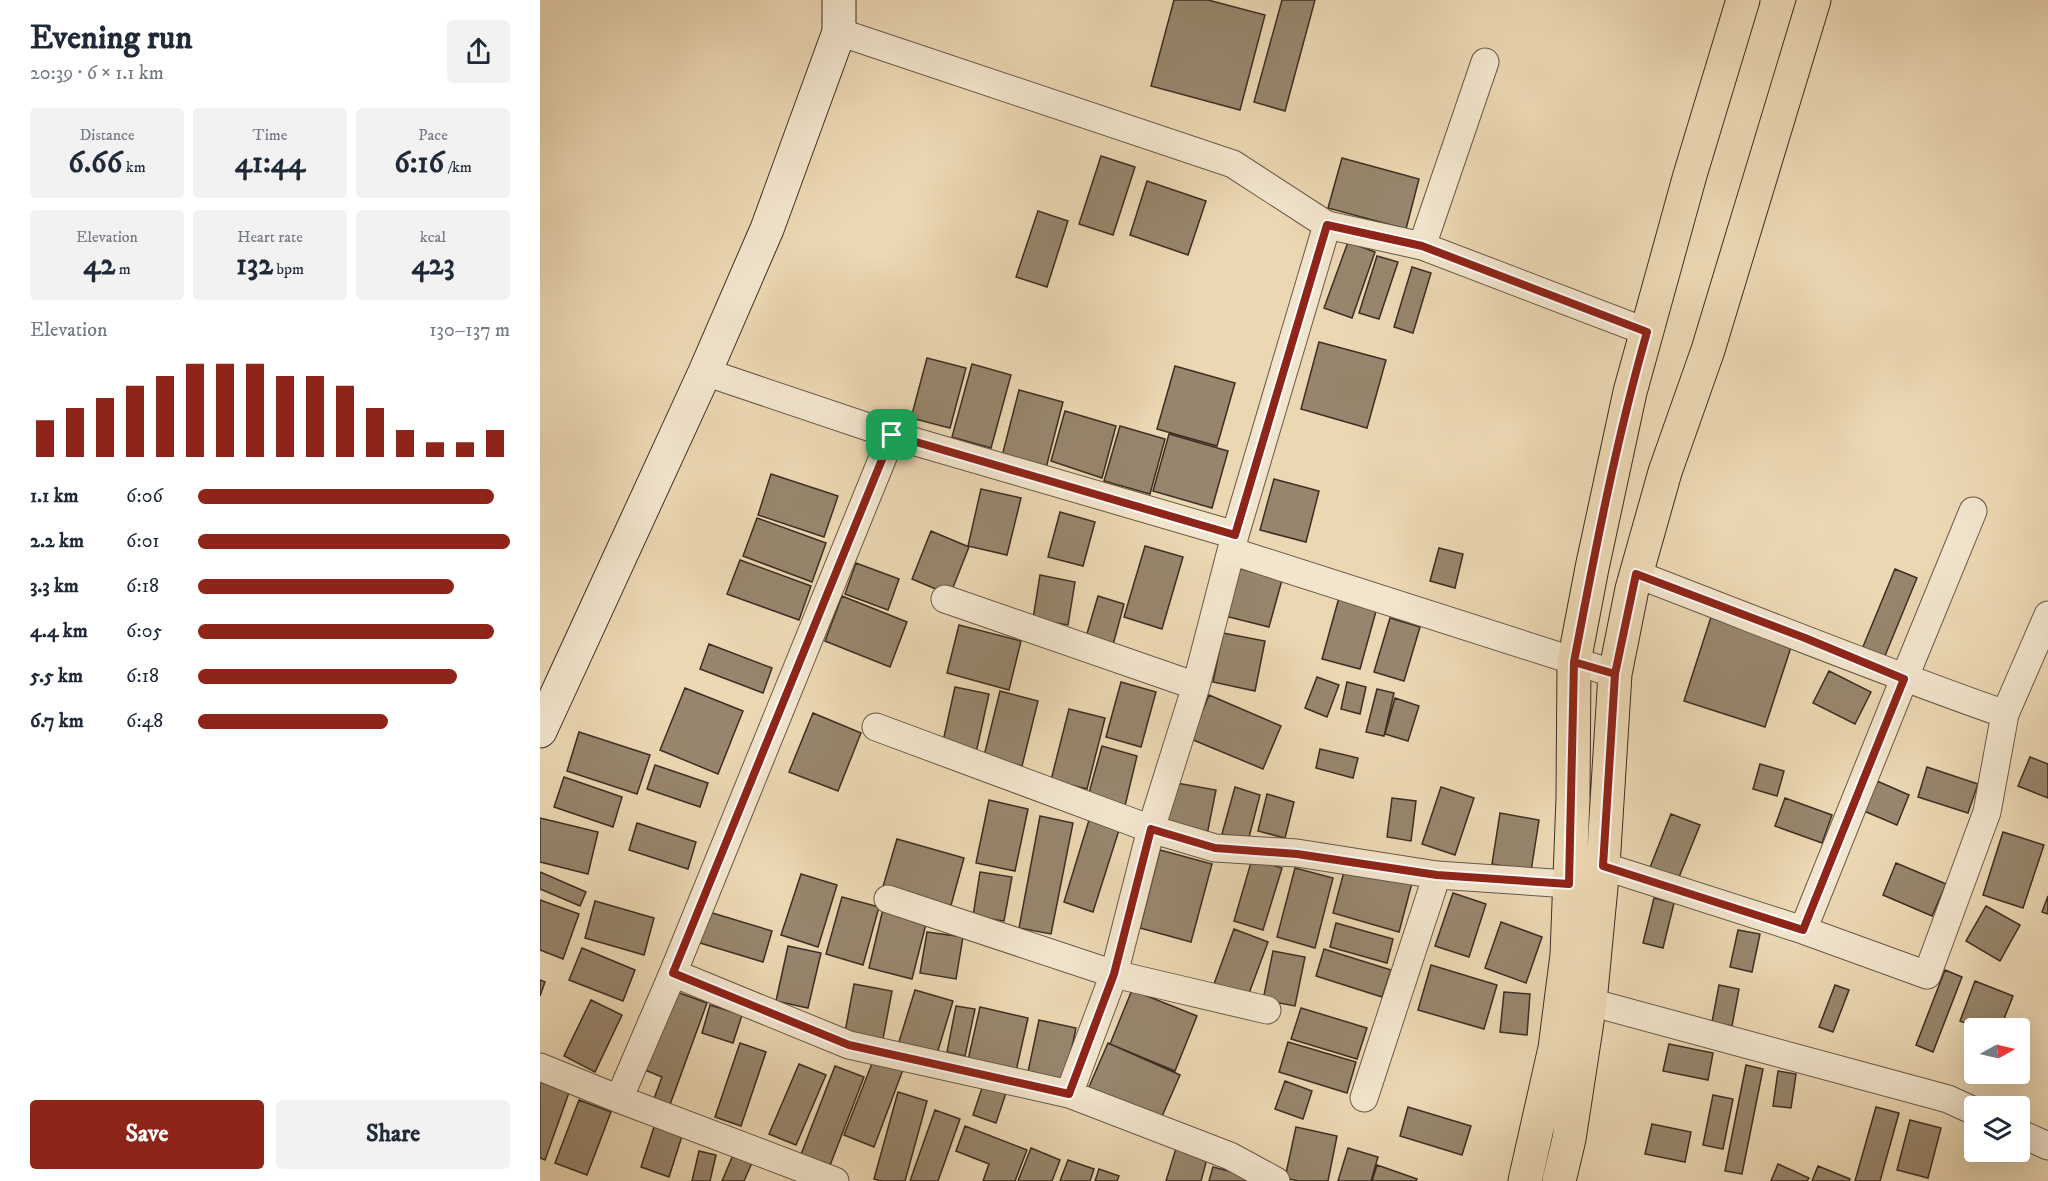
<!DOCTYPE html>
<meta charset="utf-8">
<style>
body{margin:0;font-family:"IM FELL DW Pica",serif;background:#f2f2f3;color:#1f2937;height:100vh;display:flex;flex-direction:column;font-size:22px;white-space:nowrap}
*{box-sizing:border-box;margin:0}
p{font-size:20px;color:#747a83}
.icon{flex:none;width:33px;height:33px;fill:none;stroke:currentColor;stroke-width:2;stroke-linecap:round;stroke-linejoin:round}
.map{position:relative;flex:1;overflow:hidden}
.sheet{display:flex;flex-direction:column;background:#fff;width:540px}
.sheet>*{flex:none}
.needle{width:39px;rotate:82deg}
.tools{position:absolute;left:1424px;top:1018px;display:grid;gap:12px}
.tools a{display:grid;place-items:center;width:66px;height:66px;border-radius:6px;background:#fff;box-shadow:0 6px 24px #0002;font-size:30px}
.pin{position:absolute;display:grid;place-items:center;width:51px;height:51px;color:#fff;margin:-26px;border-radius:12px;box-shadow:0 3px 9px #0006}
.round{display:grid;place-items:center;flex:none;width:63px;height:63px;border-radius:6px;background:#f2f2f3}
.summary{display:flex;align-items:center;justify-content:space-between;height:102px;padding:0 30px}
h1{font-size:33px;font-weight:700;line-height:45px}
.figures{display:grid;grid-template-columns:repeat(3,1fr);gap:9px;height:102px;padding:6px 30px}
.figures div{display:grid;align-content:center;border-radius:6px;background:#f2f2f3;text-align:center}
.figures b{font-size:30px;font-weight:700}
.figures small{font-size:16px;font-weight:400}
.figures p{font-size:16px}
.chart{height:168px;padding:12px 30px}
.chart p{display:flex;justify-content:space-between}
.chart svg{width:100%;height:108px;margin-top:6px;stroke:#8f2418;stroke-width:6}
.cta{display:flex;gap:12px;margin-top:auto;padding:12px 30px}
.cta a{flex:1;height:69px;border-radius:6px;background:#8f2418;color:#fff;font-size:24px;font-weight:700;line-height:69px;text-align:center}
.cta a+a{background:#f2f2f3;color:#1f2937}
ul{padding:0 30px;list-style:none;font-size:20px}
li{display:grid;grid-template-columns:96px 72px 1fr;align-items:center;height:45px}
li i{height:15px;border-radius:8px;background:#8f2418}
main{display:flex;flex:1;min-height:0}
.map>svg:first-child{display:block}
</style>
<main>
<section class="sheet">
<div class="summary"><div><h1>Evening run</h1><p>20:39 · 6 × 1.1 km</p></div><a class="round"><svg class="icon" aria-label="share" viewBox="0 0 24 24"><path d="M12 15V3M7 8l5-5 5 5M5 13v7h14v-7"/></svg></a></div>
<div class="figures">
<div><p>Distance</p><b>6.66<small> km</small></b></div>
<div><p>Time</p><b>41:44</b></div>
<div><p>Pace</p><b>6:16<small> /km</small></b></div>
</div>
<div class="figures">
<div><p>Elevation</p><b>42<small> m</small></b></div>
<div><p>Heart rate</p><b>132<small> bpm</small></b></div>
<div><p>kcal</p><b>423</b></div>
</div>
<div class="chart"><p><span>Elevation</span>130–137 m</p>
<svg viewBox="0 0 160 44" preserveAspectRatio="none"><path d="M5 44V29M15 44V24M25 44V20M35 44V15M45 44V11M55 44V6M65 44V6M75 44V6M85 44V11M95 44V11M105 44V15M115 44V24M125 44V33M135 44V38M145 44V38M155 44V33"/></svg>
</div>
<ul>
<li><b>1.1 km</b>6:06<i style="width:95%"></i></li>
<li><b>2.2 km</b>6:01<i style="width:100%"></i></li>
<li><b>3.3 km</b>6:18<i style="width:82%"></i></li>
<li><b>4.4 km</b>6:05<i style="width:95%"></i></li>
<li><b>5.5 km</b>6:18<i style="width:83%"></i></li>
<li><b>6.7 km</b>6:48<i style="width:61%"></i></li>
</ul>
<div class="cta"><a>Save</a><a>Share</a></div>
</section>
<div class="map">
<svg width="1508" height="1181" viewBox="0 0 1508 1181">
<rect width="100%" height="100%" fill="#ebd7b2"/>
<filter id="stains"><feTurbulence type="fractalNoise" baseFrequency=".00333" numOctaves="4"/><feColorMatrix values="0 0 0 0 .2 0 0 0 0 .09 0 0 0 0 .02 0 0 0 .5 -.17"/></filter>
<radialGradient id="worn" r=".72"><stop offset=".6" stop-color="#630" stop-opacity="0"/><stop offset="1" stop-color="#630" stop-opacity=".3"/></radialGradient>
<path fill="#97866d" stroke="#3d2e23" stroke-width="1.5" d="M634,0H668L725,15L700,110L611,86Z
M742,0H775L745,111L714,102Z
M561,156L595,167L573,235L539,224Z
M802,158L879,179L866,229L788,208Z
M607,181L666,201L648,255L590,235Z
M498,211L528,221L507,287L476,277Z
M808,242L835,252L812,318L784,308Z
M837,256L858,262L839,319L819,313Z
M872,267L891,273L873,333L854,327Z
M779,342L846,360L827,428L761,409Z
M387,358L426,368L410,428L371,418Z
M432,364L471,375L451,448L412,437Z
M635,366L695,383L677,446L617,429Z
M479,390L523,402L506,468L462,456Z
M525,411L576,426L562,478L511,461Z
M580,426L625,439L610,494L564,481Z
M629,434L688,451L672,508L613,491Z
M231,474L298,496L284,537L218,515Z
M734,479L779,491L766,542L720,530Z
M441,489L481,498L467,555L428,546Z
M520,512L555,522L543,566L508,557Z
M217,518L286,543L272,582L203,556Z
M391,531L429,547L410,595L372,579Z
M605,546L643,557L622,629L584,617Z
M899,548L923,554L915,588L890,581Z
M200,560L271,586L259,620L187,594Z
M316,563L359,579L348,610L305,594Z
M698,568L742,580L729,627L685,616Z
M1355,569L1377,578L1342,663L1320,654Z
M500,575L535,582L528,625L493,619Z
M800,594L838,604L820,669L782,659Z
M302,596L367,622L350,667L285,641Z
M558,596L584,604L573,645L546,637Z
M1171,617L1252,644L1225,727L1144,701Z
M850,618L880,627L864,681L834,672Z
M419,625L481,641L469,690L407,673Z
M683,633L725,641L715,691L673,682Z
M169,644L232,668L223,693L160,669Z
M1289,671L1331,692L1315,724L1273,703Z
M777,677L799,685L787,717L765,708Z
M581,682L616,692L601,747L566,737Z
M807,682L826,687L820,714L801,709Z
M415,687L449,694L436,753L402,746Z
M145,688L203,711L178,774L120,750Z
M837,689L854,693L844,736L826,732Z
M460,691L498,701L482,766L444,756Z
M669,695L741,726L723,769L651,739Z
M855,698L879,706L868,741L845,734Z
M529,709L565,718L547,789L511,780Z
M273,713L321,733L298,791L249,772Z
M39,732L110,755L97,794L27,771Z
M562,746L597,756L584,810L547,800Z
M780,749L818,758L813,778L776,768Z
M1490,757L1508,764V798L1478,786Z
M1220,764L1244,771L1237,796L1213,789Z
M115,765L168,783L160,807L107,789Z
M1387,767L1438,784L1428,813L1378,797Z
M24,777L82,797L73,827L14,807Z
M1337,781L1369,795L1357,825L1324,811Z
M631,782L676,790L667,835L623,827Z
M695,787L720,795L708,841L682,834Z
M901,787L934,798L915,855L882,844Z
M727,794L754,802L745,838L718,831Z
M852,798L876,801L871,841L847,837Z
M1245,798L1292,815L1282,843L1235,826Z
M449,800L488,809L475,871L436,863Z
M960,813L999,820L991,871L952,864Z
M1131,814L1160,825L1137,882L1109,870Z
M500,816L533,823L511,934L479,928Z
M0,818L58,832L48,874L0,862Z
M549,820L579,830L553,912L524,902Z
M97,823L156,842L148,869L89,850Z
M1463,832L1504,845L1483,908L1443,895Z
M357,839L424,858L410,909L342,890Z
M620,850L672,864L651,942L600,928Z
M712,859L742,868L723,930L694,921Z
M1356,863L1406,884L1392,916L1343,895Z
M806,864L872,883L859,932L793,913Z
M755,868L793,878L775,948L737,937Z
M0,872L46,892L40,906L0,889Z
M440,872L472,877L464,921L433,916Z
M261,874L297,885L278,947L241,935Z
M913,893L946,904L929,957L895,946Z
M1508,896V914L1502,912Z
M302,897L339,907L323,965L286,954Z
M1114,898L1134,903L1123,948L1103,943Z
M0,900L39,914L23,959L0,950Z
M55,901L114,918L104,955L45,938Z
M1446,906L1480,925L1460,961L1426,941Z
M343,909L387,920L372,979L329,968Z
M169,912L232,931L223,962L160,943Z
M961,922L1002,937L986,983L945,968Z
M796,923L853,939L847,963L790,947Z
M694,929L728,942L708,996L674,984Z
M1198,930L1220,934L1212,972L1190,967Z
M387,932L423,937L416,979L380,973Z
M248,946L281,953L268,1008L236,1001Z
M42,948L95,970L83,1001L29,980Z
M784,949L851,970L842,997L776,976Z
M733,951L765,957L755,1006L723,1000Z
M891,965L957,985L944,1029L878,1010Z
M1405,970L1422,977L1393,1052L1376,1045Z
M0,980L5,982L0,996Z
M1435,981L1473,996L1460,1029H1441L1420,1021Z
M314,984L352,991L343,1039L305,1032Z
M1179,985L1199,989L1192,1026L1172,1022Z
M1295,985L1309,990L1293,1032L1279,1027Z
M375,990L413,1001L396,1057L358,1045Z
M592,990L657,1016L635,1071L570,1044Z
M134,991L167,1003L128,1110L112,1104L122,1077L105,1070Z
M964,992L990,994L987,1035L960,1032Z
M51,1000L82,1015L55,1072L24,1056Z
M170,1005L202,1015L193,1043L162,1033Z
M416,1006L435,1009L425,1056L407,1052Z
M440,1007L488,1018L476,1071L428,1060Z
M761,1008L827,1028L817,1059L751,1039Z
M499,1020L536,1028L525,1080L488,1072Z
M748,1042L816,1062L807,1093L739,1072Z
M200,1043L226,1052L201,1126L175,1117Z
M568,1043L640,1075L620,1121L548,1089Z
M1129,1044L1173,1053L1168,1080L1123,1071Z
M335,1056L364,1067L334,1147L304,1135Z
M259,1064L286,1075L256,1145L229,1134Z
M1206,1065L1223,1069L1202,1174L1185,1171Z
M295,1066L324,1077L289,1168L260,1157Z
M1238,1071L1256,1074L1251,1108L1233,1106Z
M0,1075L31,1087L5,1160L0,1158Z
M745,1081L772,1091L763,1119L735,1109Z
M443,1085L466,1093L456,1123L433,1115Z
M358,1092L387,1101L365,1181H341L334,1179Z
M1173,1095L1193,1099L1183,1149L1163,1145Z
M39,1100L71,1112L47,1175L15,1163Z
M868,1107L931,1126L922,1155L860,1136Z
M1336,1107L1359,1113L1340,1181H1315Z
M395,1110L420,1119L398,1181H370Z
M1370,1120L1401,1128L1388,1178L1357,1170Z
M1112,1124L1151,1132L1145,1162L1105,1154Z
M425,1126L487,1150L475,1181H443L449,1164L416,1151Z
M114,1127L142,1136L129,1177L101,1167Z
M756,1127L797,1136L788,1181H758L745,1178Z
M637,1145L668,1155L661,1181H626Z
M196,1148L215,1156L204,1181H182Z
M491,1148L520,1160L512,1181H478Z
M808,1148L838,1157L831,1181H798Z
M159,1151L176,1155L170,1181H152Z
M528,1160L554,1169L550,1181H520Z
M1238,1164L1269,1178L1267,1181H1231Z
M837,1165L877,1179L876,1181H832Z
M1278,1166L1310,1179L1309,1181H1272Z
M673,1167L708,1176L707,1181H669Z
M559,1169L579,1176L577,1181H555Z"/>
<g fill="none" stroke-linecap="round" stroke-linejoin="round">
<g stroke="#685847" stroke-width="29">
<path id="street" d="M299,32L693,164L787,225
M945,62L882,246L1107,332
M165,372L352,435L695,535L691,551L1075,674
M695,535L787,225L882,246
M1096,574C1219,621 1341,671 1465,714
M405,599L656,686
M336,727L611,829L675,848L757,853L897,875L1029,884
M1063,866L1263,930L1387,975L1447,812L1465,714L1508,615
M348,899L574,974L727,1010
M1263,930L1364,679L1433,511
M133,973L309,1045L529,1094L690,1156L736,1181
M1050,1002L1408,1099L1434,1111
M0,1067L79,1099L295,1181
M529,1094L574,974L611,829L656,686L691,551
M824,1098L897,875
M79,1099L133,973L352,435
M1479,1133L1508,1146"/>
</g>
<g stroke="#3d2e23" stroke-width="35">
<path id="secondary" d="M0,731L165,372L227,229L299,32V0"/>
</g>
<g stroke="#3d2e23" stroke-width="35">
<path id="primary" d="M985,1181L1015,1048L1027,955L1033,798L1034,662L1052,568L1090,392L1150,175L1203,0
M1019,1181L1029,1139L1050,1002L1063,866L1075,674L1092,589L1125,472L1168,350L1274,0"/>
</g>
<use href="#street" stroke="#f2e5cd" stroke-width="27"/>
<use href="#secondary" stroke="#f2e5cd" stroke-width="33"/>
<use href="#primary" stroke="#ebd7b2" stroke-width="33"/>
</g>
<g fill="none" stroke-linecap="round" stroke-linejoin="round">
<g stroke="#fff" stroke-width="12">
<path id="route" d="M352,435L133,973L309,1045L529,1094L574,974L611,829L675,848L757,854L897,875L1029,884L1034,662L1075,674L1063,866L1263,930L1364,679L1265,638L1096,574L1075,674L1034,662C1055,551 1076,441 1107,332L882,246L787,225L695,535L352,435"/>
</g>
<use href="#route" stroke="#8f2418" stroke-width="8"/>
</g>
<rect width="100%" height="100%" filter="url(#stains)"/>
<rect width="100%" height="100%" fill="url(#worn)"/>
</svg>
<div class="tools">
<a><svg class="needle" viewBox="-14 -14 28 28"><path d="M0-13l5 13h-10z" fill="#e53935"/><path d="M0 13l5-13h-10z" fill="#747a83"/></svg></a>
<a><svg class="icon" aria-label="layers" viewBox="0 0 24 24"><path d="M12 4l9 5-9 5-9-5zM3 14l9 5 9-5"/></svg></a>
</div>
<div class="pin" style="left:352px;top:435px;background:#1e9e55"><svg class="icon" aria-label="arrive" viewBox="0 0 24 24"><path d="M6 21V4h12l-3 4 3 4H6"/></svg></div>
</div>
</main>
